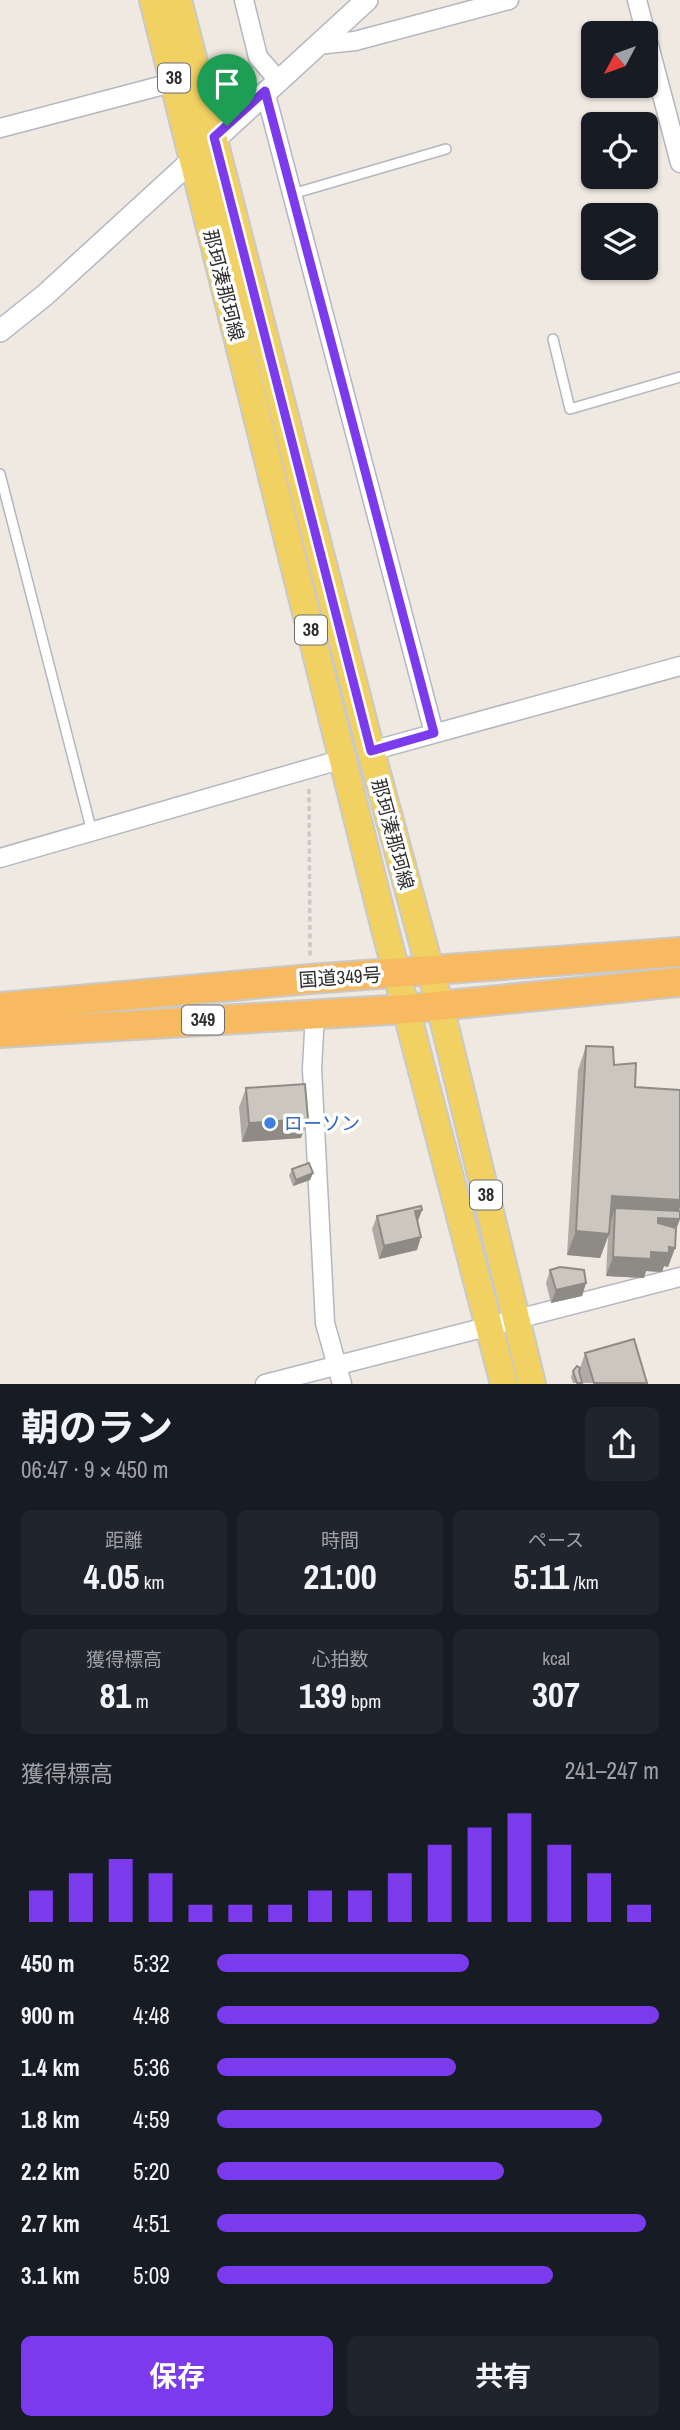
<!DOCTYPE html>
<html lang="ja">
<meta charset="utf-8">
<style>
body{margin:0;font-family:"Archivo Narrow","Noto Sans JP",sans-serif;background:#20242c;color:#f1f3f6;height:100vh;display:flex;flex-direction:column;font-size:26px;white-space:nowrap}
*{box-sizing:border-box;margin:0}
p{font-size:23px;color:#9ea1a6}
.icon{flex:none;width:38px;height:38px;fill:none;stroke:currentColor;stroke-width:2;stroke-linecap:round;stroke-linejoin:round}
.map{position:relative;height:1384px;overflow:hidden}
.drawer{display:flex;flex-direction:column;background:#171b24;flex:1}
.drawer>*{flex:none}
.needle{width:46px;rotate:229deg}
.tools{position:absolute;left:581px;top:21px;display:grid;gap:14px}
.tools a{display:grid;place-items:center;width:77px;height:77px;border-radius:10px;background:#171b24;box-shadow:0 2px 5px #0004;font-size:35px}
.pin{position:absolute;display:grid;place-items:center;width:60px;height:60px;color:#fff;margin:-72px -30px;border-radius:50% 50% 50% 0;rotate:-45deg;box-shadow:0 0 7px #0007}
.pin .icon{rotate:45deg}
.round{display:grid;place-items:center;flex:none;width:74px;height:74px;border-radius:10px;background:#20242c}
.headline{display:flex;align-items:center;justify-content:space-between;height:119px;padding:0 21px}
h1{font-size:38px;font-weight:700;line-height:52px}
.figures{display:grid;grid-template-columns:repeat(3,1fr);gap:10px;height:119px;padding:7px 21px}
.figures div{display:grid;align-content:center;border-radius:10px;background:#20242c;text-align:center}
.figures b{font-size:35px;font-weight:700}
.figures small{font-size:19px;font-weight:400}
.figures p{font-size:19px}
.chart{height:196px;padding:14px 21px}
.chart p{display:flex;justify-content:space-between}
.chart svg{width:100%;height:126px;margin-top:7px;stroke:#7c3aed;stroke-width:6}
.cta{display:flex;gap:14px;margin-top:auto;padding:14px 21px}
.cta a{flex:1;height:80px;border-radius:10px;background:#7c3aed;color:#fff;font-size:28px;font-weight:700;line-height:80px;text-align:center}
.cta a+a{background:#20242c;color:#f1f3f6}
ul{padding:0 21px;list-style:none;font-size:23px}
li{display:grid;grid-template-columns:112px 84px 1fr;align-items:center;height:52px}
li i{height:18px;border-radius:9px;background:#7c3aed}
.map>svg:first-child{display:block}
</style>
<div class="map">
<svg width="680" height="1384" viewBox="0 0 680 1384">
<rect width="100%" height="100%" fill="#efe9e1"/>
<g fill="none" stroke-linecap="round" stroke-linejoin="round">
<g stroke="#b4b7c1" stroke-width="12">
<path id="service" d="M292,194L446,149
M553,339L570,409L680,377
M0,474L92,832"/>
</g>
<g stroke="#b4b7c1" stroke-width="21">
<path id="minor" d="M244,0L258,57L278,80
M637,0L680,163
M317,45L355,41L509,0
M265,91L434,733
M0,128L175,82
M371,751L680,666
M0,858L343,759
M315,1013L312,1069L325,1323L342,1384
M265,1384L680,1277"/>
</g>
<g stroke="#b4b7c1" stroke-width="24">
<path id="tertiary" d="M0,331L45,295L367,0"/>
</g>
<g stroke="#c9c9c9" stroke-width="30">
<path id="primary" d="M153,0L385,929L504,1384
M178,0L371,751L440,1006L532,1384"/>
</g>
<g stroke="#c9c9c9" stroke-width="32">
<path id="trunk" d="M0,1007L310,979L680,952
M0,1033L406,1009L680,982"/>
</g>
<path stroke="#c9c9c9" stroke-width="3.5" stroke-dasharray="5 3.5" stroke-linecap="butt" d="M309,789L310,956"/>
<use href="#service" stroke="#fff" stroke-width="9"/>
<use href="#minor" stroke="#fff" stroke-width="18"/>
<use href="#tertiary" stroke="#fff" stroke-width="21"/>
<use href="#primary" stroke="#f2d163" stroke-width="26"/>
<use href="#trunk" stroke="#f8ba60" stroke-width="28"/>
</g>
<path fill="#afaba4" d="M586,1046L614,1065L635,1087L680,1207L676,1230L675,1248L668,1267L664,1266L662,1272L646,1271L644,1278L606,1276L608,1236L600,1258L567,1255L578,1070Z
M246,1088L301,1138L242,1142L239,1107Z
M292,1169L313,1173L310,1180L293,1186L289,1176Z
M422,1210L418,1221L417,1250L379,1259L372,1229L377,1216Z
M550,1270L586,1283L582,1296L551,1303L546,1283Z
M585,1353L647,1383H573L571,1377L573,1371L580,1368Z"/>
<path fill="#8e8b86" d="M308,1119L301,1138L242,1142L249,1123Z
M313,1173L310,1180L293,1186L296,1180Z
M612,1196L680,1200V1207L676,1219H680L673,1238L615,1208L611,1221L603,1220Z
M422,1210L417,1223L415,1211Z
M576,1231L609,1234L600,1258L567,1255Z
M421,1237L417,1250L379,1259L384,1246Z
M669,1247L675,1248L668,1267L664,1266L662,1272L646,1271L644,1278L606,1276L613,1257L651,1252Z
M586,1283L582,1296L551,1303L556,1290Z"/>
<path fill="#cbc7bf" stroke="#8e8b86" stroke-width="2" d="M586,1046L613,1047L614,1065L636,1063L635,1087L680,1090V1200L612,1196L609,1234L576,1231Z
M305,1084L308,1119L249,1123L246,1088Z
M309,1163L313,1173L296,1180L292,1169Z
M421,1206L422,1210L415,1211L421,1237L384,1246L377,1216Z
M615,1208L680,1211V1219L658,1218V1223L676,1228L675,1248L669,1247V1253L651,1252V1259L613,1257Z
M560,1267L584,1270L586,1283L556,1290L550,1270Z
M634,1339L647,1383H594L585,1353Z
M577,1366L580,1368L579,1371L582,1383H577L573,1371Z"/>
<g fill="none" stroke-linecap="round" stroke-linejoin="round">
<g stroke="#fff" stroke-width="14">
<path id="route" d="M265,91L434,733L371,751L214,137Z"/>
</g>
<use href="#route" stroke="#7c3aed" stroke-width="9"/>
</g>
<circle fill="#3f7fe0" stroke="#fff" stroke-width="2.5" cx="270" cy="1123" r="7"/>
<g text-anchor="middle" stroke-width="7" stroke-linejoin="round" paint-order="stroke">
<g fill="#fff" stroke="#6d6d6d" stroke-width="2">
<rect x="158" y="63.5" width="32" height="29" rx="5"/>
<rect x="295" y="615.5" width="32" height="29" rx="5"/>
<rect x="182" y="1005.5" width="42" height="29" rx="5"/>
<rect x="470" y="1180.5" width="32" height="29" rx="5"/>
</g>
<g font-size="18" font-weight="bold" fill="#2e2e2e">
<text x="174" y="84">38</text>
<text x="311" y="636">38</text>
<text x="203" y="1026">349</text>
<text x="486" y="1201">38</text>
</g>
<g font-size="19" fill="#2e2e2e" stroke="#fff">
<text transform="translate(224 285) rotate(76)" y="7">那珂湊那珂線</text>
<text transform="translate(393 834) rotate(75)" y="7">那珂湊那珂線</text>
<text transform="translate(340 977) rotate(-4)" y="7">国道349号</text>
</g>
<g font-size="19" fill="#366cbe" stroke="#fff" text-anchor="start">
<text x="284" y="1130">ローソン</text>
</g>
</g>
</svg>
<div class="tools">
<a><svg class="needle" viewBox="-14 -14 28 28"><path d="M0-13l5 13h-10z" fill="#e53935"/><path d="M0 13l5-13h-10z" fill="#9ea1a6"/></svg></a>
<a><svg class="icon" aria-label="locate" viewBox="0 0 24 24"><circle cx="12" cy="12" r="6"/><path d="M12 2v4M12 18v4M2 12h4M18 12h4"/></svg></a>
<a><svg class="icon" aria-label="layers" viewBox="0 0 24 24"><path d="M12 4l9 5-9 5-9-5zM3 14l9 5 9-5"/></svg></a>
</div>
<div class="pin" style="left:227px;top:126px;background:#1e9e55"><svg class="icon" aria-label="arrive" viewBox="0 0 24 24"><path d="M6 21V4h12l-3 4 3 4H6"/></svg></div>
</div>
<section class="drawer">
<div class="headline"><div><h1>朝のラン</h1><p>06:47 · 9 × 450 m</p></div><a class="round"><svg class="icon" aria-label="share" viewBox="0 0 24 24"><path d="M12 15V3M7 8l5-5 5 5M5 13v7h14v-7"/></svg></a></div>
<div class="figures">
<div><p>距離</p><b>4.05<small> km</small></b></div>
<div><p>時間</p><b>21:00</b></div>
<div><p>ペース</p><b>5:11<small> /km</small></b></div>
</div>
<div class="figures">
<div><p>獲得標高</p><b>81<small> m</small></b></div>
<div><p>心拍数</p><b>139<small> bpm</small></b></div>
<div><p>kcal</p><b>307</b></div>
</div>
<div class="chart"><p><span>獲得標高</span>241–247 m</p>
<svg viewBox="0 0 160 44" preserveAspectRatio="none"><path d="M5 44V33M15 44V27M25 44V22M35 44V27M45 44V38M55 44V38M65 44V38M75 44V33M85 44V33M95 44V27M105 44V17M115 44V11M125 44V6M135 44V17M145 44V27M155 44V38"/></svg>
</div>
<ul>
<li><b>450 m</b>5:32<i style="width:57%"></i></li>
<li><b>900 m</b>4:48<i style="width:100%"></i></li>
<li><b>1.4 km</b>5:36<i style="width:54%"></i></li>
<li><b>1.8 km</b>4:59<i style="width:87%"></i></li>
<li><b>2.2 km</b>5:20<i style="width:65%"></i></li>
<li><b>2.7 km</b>4:51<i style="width:97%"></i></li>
<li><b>3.1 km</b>5:09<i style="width:76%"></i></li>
</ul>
<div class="cta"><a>保存</a><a>共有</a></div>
</section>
